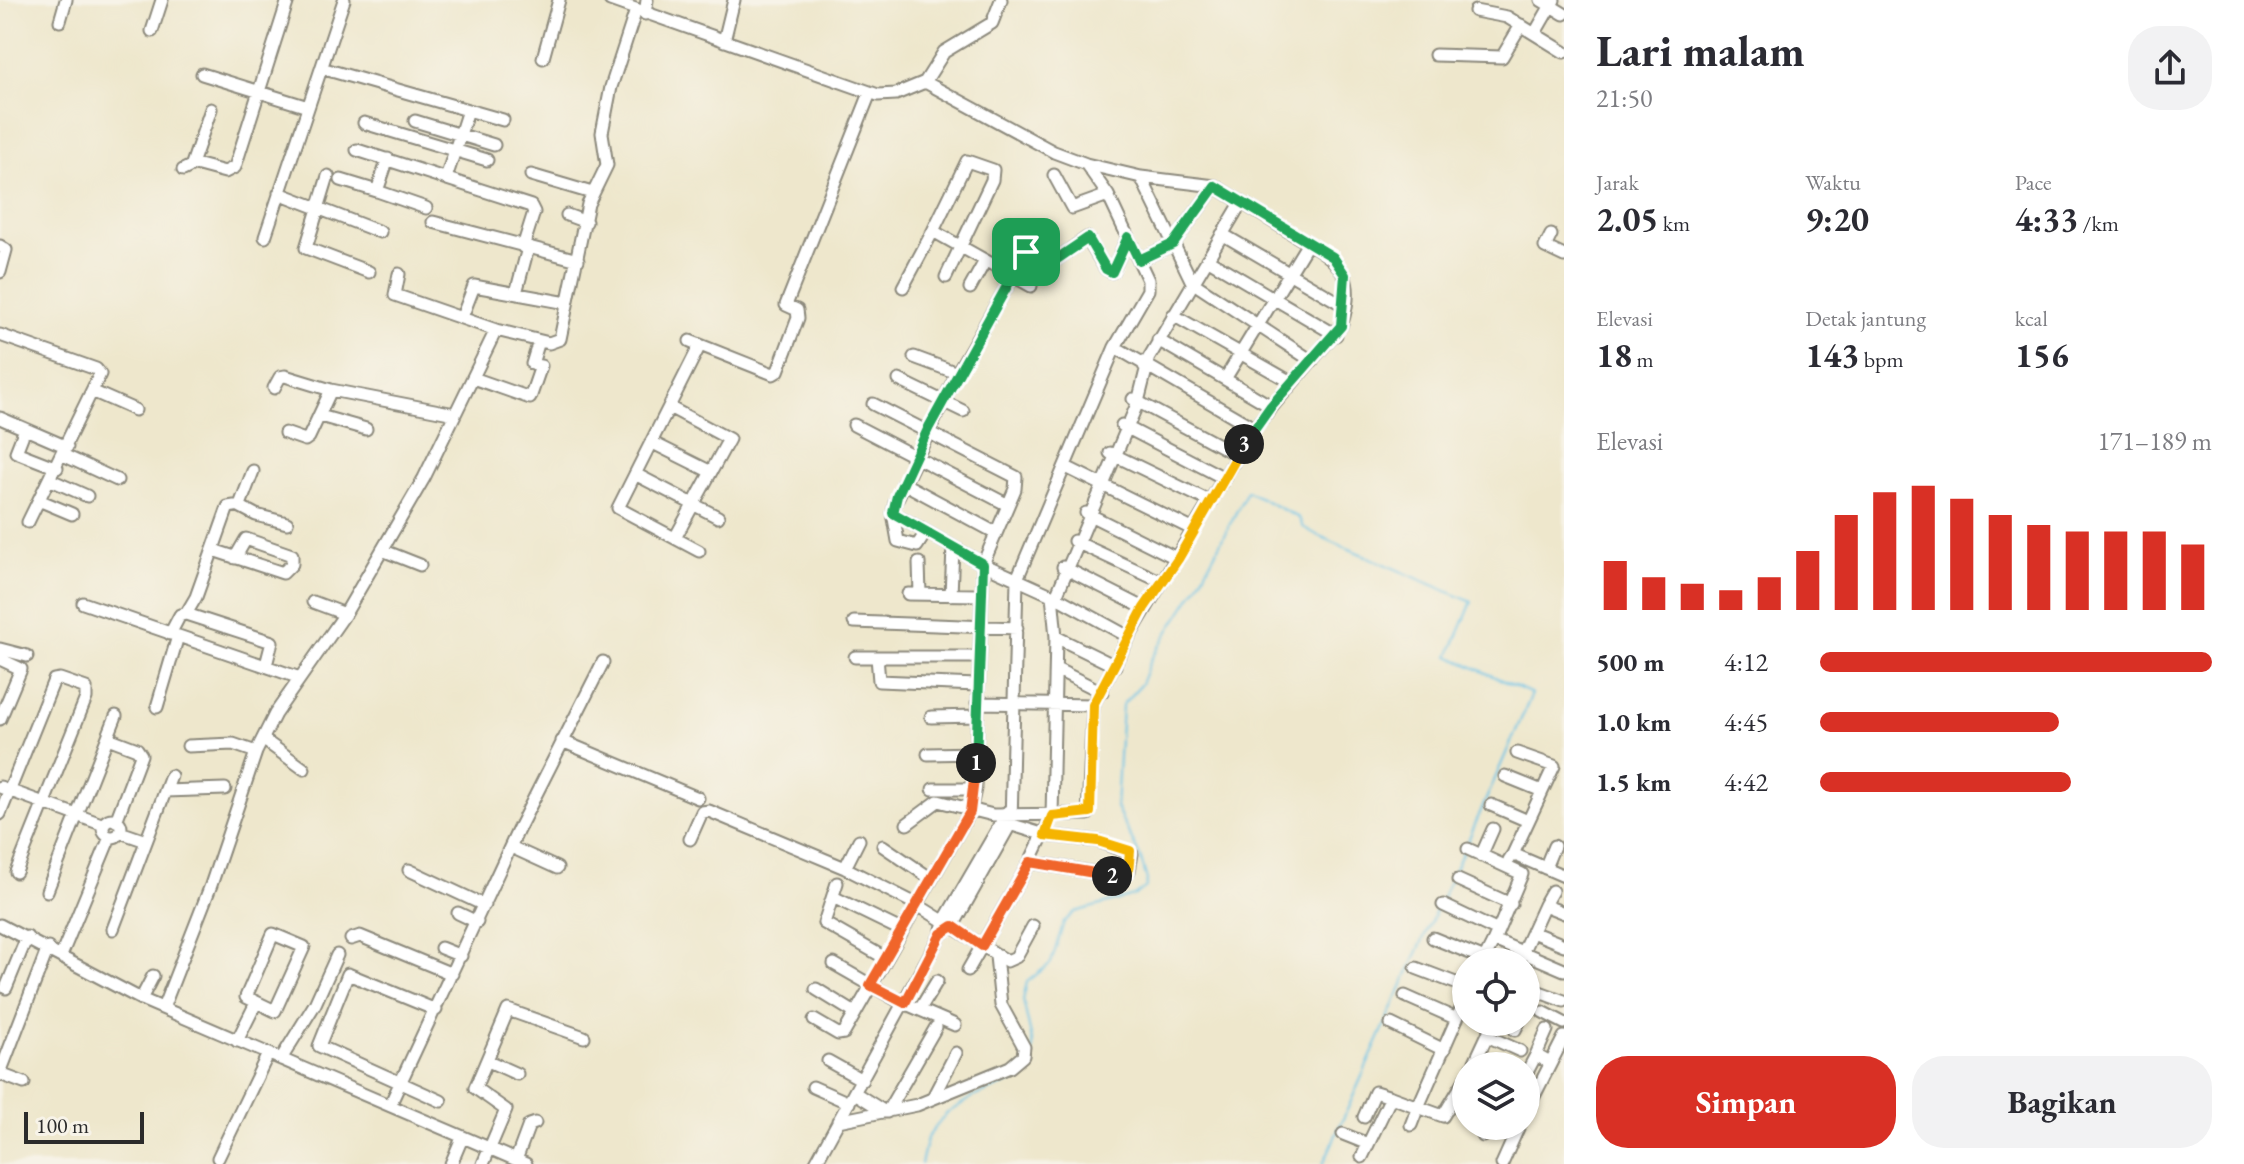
<!DOCTYPE html>
<html lang="id">
<meta charset="utf-8">
<style>
body{margin:0;font-family:"EB Garamond",serif;background:#f2f2f3;color:#2b2b33;height:100vh;display:flex;flex-direction:column;font-size:30px;white-space:nowrap}
*{box-sizing:border-box;margin:0}
p{font-size:26px;color:#7c7c81}
.icon{flex:none;width:44px;height:44px;fill:none;stroke:currentColor;stroke-width:2;stroke-linecap:round;stroke-linejoin:round}
.map{position:relative;flex:1;overflow:hidden}
.drawer{display:flex;flex-direction:column;background:#fff;width:680px}
.drawer>*{flex:none}
.fabs{position:absolute;left:1452px;top:948px;display:grid;gap:16px}
.fabs a{display:grid;place-items:center;width:88px;height:88px;border-radius:50%;background:#fff;box-shadow:0 2px 6px #0004;font-size:40px}
.scale{position:absolute;left:24px;bottom:20px;width:120px;box-sizing:border-box;padding-left:8px;border:4px solid #2b2b2b;border-top:0;font-size:22px;line-height:28px;white-space:nowrap;color:#2b2b2b;-webkit-text-stroke:6px #f7f3e8;paint-order:stroke}
.pin{position:absolute;display:grid;place-items:center;width:68px;height:68px;color:#fff;margin:-34px;border-radius:16px;box-shadow:0 4px 12px #0006}
.km{position:absolute;width:40px;height:40px;margin:-20px;border-radius:50%;background:#222;color:#fff;font-size:22px;line-height:40px;text-align:center}
.round{display:grid;place-items:center;flex:none;width:84px;height:84px;border-radius:32px;background:#f2f2f3}
.headline{display:flex;align-items:center;justify-content:space-between;height:136px;padding:0 32px}
h1{font-size:44px;font-weight:700;line-height:60px}
.metrics{display:grid;grid-template-columns:repeat(3,1fr);gap:12px;height:136px;padding:8px 32px}
.metrics div{display:grid;align-content:center}
.metrics b{font-size:34px;font-weight:700}
.metrics small{font-size:22px;font-weight:400}
.metrics p{font-size:22px}
.chart{height:224px;padding:16px 32px}
.chart p{display:flex;justify-content:space-between}
.chart svg{width:100%;height:144px;margin-top:8px;stroke:#d93025;stroke-width:6}
.action{display:flex;gap:16px;margin-top:auto;padding:16px 32px}
.action a{flex:1;height:92px;border-radius:32px;background:#d93025;color:#fff;font-size:32px;font-weight:700;line-height:92px;text-align:center}
.action a+a{background:#f2f2f3;color:#2b2b33}
ul{padding:0 32px;list-style:none;font-size:26px}
li{display:grid;grid-template-columns:128px 96px 1fr;align-items:center;height:60px}
li i{height:20px;border-radius:10px;background:#d93025}
main{display:flex;flex:1;min-height:0}
.map>svg:first-child{display:block}
</style>
<main>
<div class="map">
<svg width="1564" height="1164" viewBox="0 0 1564 1164">
<rect width="100%" height="100%" fill="#f7f3e8"/>
<filter id="ink" filterUnits="userSpaceOnUse"><feTurbulence type="fractalNoise" baseFrequency=".0125" numOctaves="2"/><feDisplacementMap in="SourceGraphic" scale="16" xChannelSelector="R" yChannelSelector="G"/><feConvolveMatrix kernelMatrix="1 2 1 2 8 2 1 2 1" color-interpolation-filters="sRGB"/></filter>
<filter id="wash" filterUnits="userSpaceOnUse"><feTurbulence type="fractalNoise" baseFrequency=".006" numOctaves="4" result="noise"/><feDisplacementMap in="SourceGraphic" scale="32" xChannelSelector="R" yChannelSelector="G"/><feGaussianBlur stdDeviation="1.8" result="paint"/><feColorMatrix in="noise" values="0 0 0 0 0 0 0 0 0 0 0 0 0 0 0 0 0 1.4 0 .05"/><feComposite in="paint" operator="in"/></filter>
<g filter="url(#wash)">
<rect width="100%" height="100%" fill="#eee7cc"/>
<g fill="none" stroke-linecap="round" stroke-linejoin="round">
<path stroke="#69c2e6" stroke-width="2" d="M1441,900L1463,851
M921,1164L927,1138L946,1114L971,1098L1020,1078L1030,1069L1033,1045L1023,1000L1027,982L1051,963L1064,922L1075,912L1134,896L1146,887L1147,880L1140,856L1116,808L1122,705L1141,684L1151,659L1198,586L1247,491L1299,518L1303,527L1317,535L1472,602L1449,656L1532,694L1466,845
M1323,1164L1438,906"/>
</g>
</g>
<g filter="url(#ink)">
<g fill="none" stroke-linecap="round" stroke-linejoin="round">
<g stroke="#8c897c" stroke-width="15">
<path id="minor" d="M610,0L878,95L896,94L925,82L944,52L992,23L1001,0
M1541,0L1564,14
M1475,11L1507,17L1564,52
M645,14L647,0
M60,21L66,0
M152,31L162,0
M1535,33L1554,0
M724,41L734,0
M1435,55L1502,57L1521,25
M543,58L559,0
M321,68L503,120
M202,74L308,107
M925,82L1054,152L1086,164L1141,177L1215,186L1308,243L1225,379
M415,121L494,145
M364,123L487,160
M357,150L531,206L534,212L523,247
M388,159L377,191L426,208
M192,164L211,109
M183,170L195,164L225,172L235,167L288,0
M531,175L592,193
M1054,175L1072,208L1108,195
M328,176L306,248L369,272
M1141,177L1192,282L1312,361
M446,178L468,110
M341,180L377,191
M279,193L380,232
M567,215L586,222
M433,222L578,260
M933,231L967,161L993,170L992,180L946,277
M1222,234L1345,306
M1551,235L1545,247L1564,256
M265,237L344,0
M0,246L6,250L0,272
M1207,259L1336,335
M1139,260L1173,244L1215,186
M399,274L395,295L496,330
M903,287L933,231L1013,276L1026,252L1054,261L1087,238L1106,269L1112,272L1128,237
M970,288L985,261
M516,293L528,248
M1173,315L1291,382
M462,317L474,286L567,303
M0,335L96,369L100,374L28,522
M1158,340L1271,406
M690,341L773,374L778,371L798,318L797,310L786,305L870,93
M1115,347L1254,428
M914,357L957,373
M1144,366L1241,203
M473,378L530,398L541,366L532,364L539,341
M899,380L963,411
M274,388L280,377L285,376L331,390L455,414
M94,392L135,410
M1133,399L1237,455
M873,404L1016,477L1015,489L983,564L1058,598L1129,637L1093,705L1088,814L993,815L938,801L907,824
M669,407L729,439L675,538
M320,416L366,429
M0,418L67,447
M854,425L1008,505
M1122,425L1224,478
M25,429L16,452L57,468
M285,433L305,440L309,437L331,390
M651,442L711,472
M1110,453L1211,502
M63,455L117,480
M1066,467L1194,530
M635,474L718,517
M51,480L87,496
M903,483L996,533
M41,501L72,514
M239,506L256,515L287,523
M893,513L898,541L917,546L926,532
M1086,513L1178,559
M1074,541L1162,582
M213,550L283,573L292,564V555L246,539L235,558
M382,550L420,565
M699,551L618,508L700,345
M919,563L920,594
M1063,567L1144,608
M908,594L980,595
M951,595L953,548
M1054,601L1138,402L1148,362
M313,602L345,614
M83,603L300,678
M186,614L196,597L228,507L240,505L253,471
M854,622L1017,628
M170,634L180,615L186,614L272,642L266,665
M1056,637L1115,666
M1129,637L1254,428L1341,326C1356,282 1345,263 1308,243
M0,649L27,656
M855,657H977
M877,657L879,681L977,685
M0,659L21,669L0,719
M1056,669L1102,692
M977,703L1093,705
M157,707L178,636
M931,717L977,716
M108,738L137,749L141,755L116,821
M264,740L304,769
M562,741L698,798
M188,746L233,744L256,752
M928,754L976,753
M1505,776L1542,791
M0,787L104,825
M933,789H975L983,564L893,513L895,503L957,373L1013,276L1031,286
M165,791L225,789
M1491,805L1528,821
M0,814L54,680L60,679L86,688V698L16,872
M103 828a9 9 0 1 1 18 0a9 9 0 1 1-18 0Z
M1006,823L1045,835L1098,841L1132,854L1129,871L1120,877L1030,862
M120,832L146,841
M690,839L702,812L709,811L845,868L916,904L1007,961L1016,957L1033,926
M883,846L930,878
M511,847L557,868
M1468,849L1522,874L1494,940
M1513,854L1554,766L1517,753
M1481,856L1493,829
M1509,860L1513,854L1564,876
M845,868L859,840
M1545,868L1554,846
M409,870L484,905
M1458,880L1511,904
M837,883L824,923L885,958
M47,891L116,716
M833,897L901,930
M1443,905L1498,931
M1544,905L1552,891
M458,913L477,922
M0,925L141,999L526,1164
M113,929L171,776
M1532,932L1564,945
M273,934L304,947L275,1011L246,997Z
M941,934L953,926L1011,823L1017,579L1115,347L1148,290V280L1108,195L1086,164
M1433,938L1485,959
M351,939L360,936L452,974
M441,948L461,956
M61,956L110,837
M1483,962L1494,940L1564,970
M1518,962L1544,905L1564,913
M834,964L897,1000L955,1025
M1416,968L1466,987
M968,970L1030,862L1052,816L1056,637L1052,595
M6,988L27,937
M816,989L855,1013
M1405,996L1457,1019
M141,999L153,976
M1526,1006L1534,990L1564,1001
M163,1008L211,885L256,752L275,714L345,614L424,478L496,330L549,343L560,339L588,204L607,165L602,133L611,87L636,10
M920,1009L937,981
M436,1010L348,974L319,1046L441,1101
M1543,1012L1564,1023
M814,1020L838,1034L844,1033L970,812L975,789
M1493,1022L1487,1036L1520,1051
M1391,1024L1444,1050
M1515,1030L1519,1022
M1547,1030L1536,1055L1550,1063
M237,1041L256,1003
M281,1059L315,1004L337,955
M488,1061L517,1074
M828,1061L862,1080
M1473,1066L1487,1036
M0,1073L48,948
M0,1074L24,1083
M1526,1074L1536,1055
M813,1087L849,1103
M855,1093L885,1112
M933,1097L956,1053
M390,1105L518,830L603,662
M887,1112L936,1027
M1526,1112L1564,1037
M1364,1117L1375,1092L1391,1097
M838,1121L917,1105L1010,1067L1023,1056L1024,1047L1001,1005L996,956
M1411,1125L1418,1107L1443,1116L1466,1078
M1343,1134L1368,1144
M1483,1136L1488,1126
M1362,1157L1391,1097L1418,1107L1466,998
M218,1158L268,1054
M516,1160L529,1125L535,1123
M451,1164L462,1138
M483,1164L506,1110L475,1088L508,1010L584,1037
M815,1164L941,934L944,921L1008,811
M1502,1164L1519,1126"/>
</g>
<use href="#minor" stroke="#fff" stroke-width="11"/>
</g>
</g>
<g fill="none" stroke-linecap="round" stroke-linejoin="round" filter="url(#ink)">
<g stroke="#fff" stroke-width="16">
<path id="split-1" d="M976,763L983,564L893,513L897,496L929,427L1026,252"/>
</g>
<g stroke="#fff" stroke-width="16">
<path id="split-2" d="M976,763L970,812L870,985L905,1003L941,934L953,926L982,946L1030,862L1112,876"/>
</g>
<g stroke="#fff" stroke-width="16">
<path id="split-3" d="M1112,876L1123,877L1128,873L1130,851L1098,841L1045,835L1052,816L1090,812L1093,705L1144,608L1178,559L1244,444"/>
</g>
<g stroke="#fff" stroke-width="16">
<path id="split-4" d="M1026,252L1054,261L1088,238L1106,269L1112,272L1128,237L1139,260L1173,244L1215,186L1333,257L1345,275L1341,326L1271,406L1244,444"/>
</g>
<use href="#split-1" stroke="#22a559" stroke-width="10"/>
<use href="#split-2" stroke="#f0652b" stroke-width="10"/>
<use href="#split-3" stroke="#f5b400" stroke-width="10"/>
<use href="#split-4" stroke="#22a559" stroke-width="10"/>
</g>
</svg>
<div class="fabs">
<a><svg class="icon" aria-label="locate" viewBox="0 0 24 24"><circle cx="12" cy="12" r="6"/><path d="M12 2v4M12 18v4M2 12h4M18 12h4"/></svg></a>
<a><svg class="icon" aria-label="layers" viewBox="0 0 24 24"><path d="M12 4l9 5-9 5-9-5zM3 14l9 5 9-5"/></svg></a>
</div>
<div class="scale">100 m</div>
<div class="pin" style="left:1026px;top:252px;background:#1e9e55"><svg class="icon" aria-label="arrive" viewBox="0 0 24 24"><path d="M6 21V4h12l-3 4 3 4H6"/></svg></div>
<b class="km" style="left:976px;top:763px">1</b>
<b class="km" style="left:1112px;top:876px">2</b>
<b class="km" style="left:1244px;top:444px">3</b>
</div>
<section class="drawer">
<div class="headline"><div><h1>Lari malam</h1><p>21:50</p></div><a class="round"><svg class="icon" aria-label="share" viewBox="0 0 24 24"><path d="M12 15V3M7 8l5-5 5 5M5 13v7h14v-7"/></svg></a></div>
<div class="metrics">
<div><p>Jarak</p><b>2.05<small> km</small></b></div>
<div><p>Waktu</p><b>9:20</b></div>
<div><p>Pace</p><b>4:33<small> /km</small></b></div>
</div>
<div class="metrics">
<div><p>Elevasi</p><b>18<small> m</small></b></div>
<div><p>Detak jantung</p><b>143<small> bpm</small></b></div>
<div><p>kcal</p><b>156</b></div>
</div>
<div class="chart"><p><span>Elevasi</span>171–189 m</p>
<svg viewBox="0 0 160 44" preserveAspectRatio="none"><path d="M5 44V29M15 44V34M25 44V36M35 44V38M45 44V34M55 44V26M65 44V15M75 44V8M85 44V6M95 44V10M105 44V15M115 44V18M125 44V20M135 44V20M145 44V20M155 44V24"/></svg>
</div>
<ul>
<li><b>500 m</b>4:12<i style="width:100%"></i></li>
<li><b>1.0 km</b>4:45<i style="width:61%"></i></li>
<li><b>1.5 km</b>4:42<i style="width:64%"></i></li>
</ul>
<div class="action"><a>Simpan</a><a>Bagikan</a></div>
</section>
</main>
